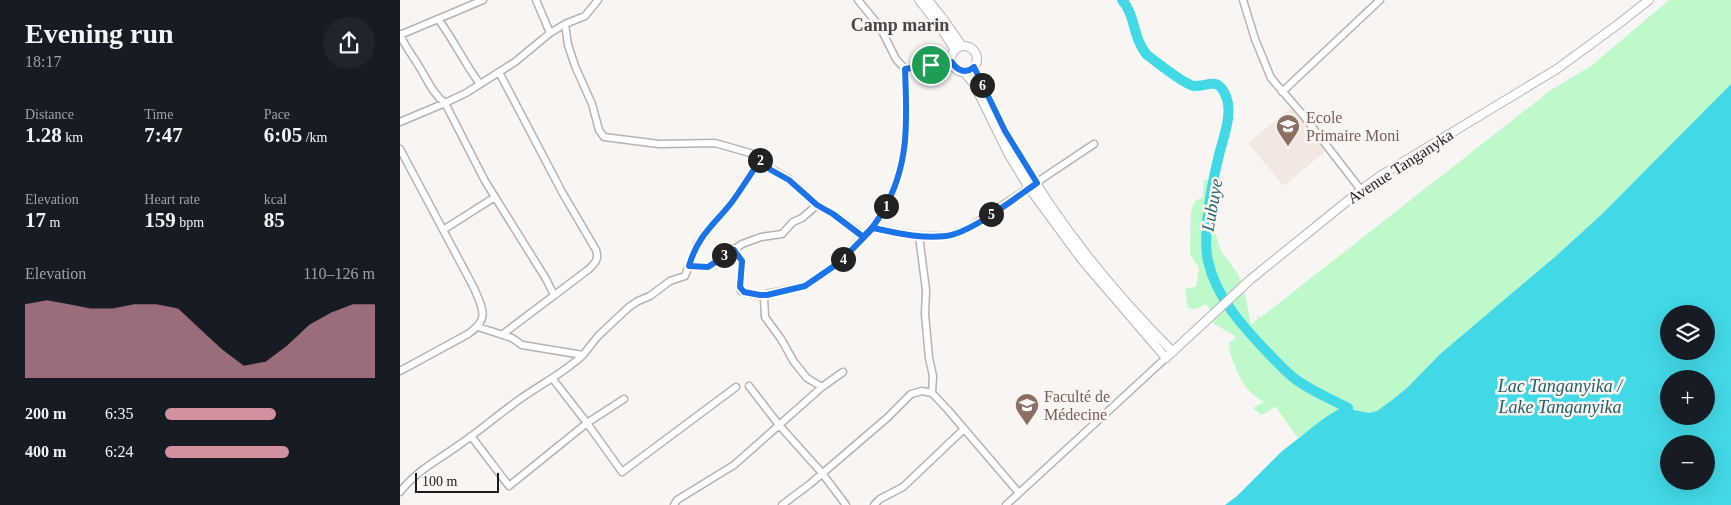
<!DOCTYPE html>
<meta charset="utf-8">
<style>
body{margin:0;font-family:Georgia,serif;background:#20242c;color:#f1f3f6;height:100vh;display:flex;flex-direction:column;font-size:19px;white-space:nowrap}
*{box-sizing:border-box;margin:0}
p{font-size:16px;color:#9ea1a6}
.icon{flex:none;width:28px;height:28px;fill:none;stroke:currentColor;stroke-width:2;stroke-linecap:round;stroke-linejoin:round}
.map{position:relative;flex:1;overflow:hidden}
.sheet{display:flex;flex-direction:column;background:#171b24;width:400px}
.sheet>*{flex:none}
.fabs{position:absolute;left:1260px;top:305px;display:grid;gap:10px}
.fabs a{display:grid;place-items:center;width:55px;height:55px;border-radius:50%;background:#171b24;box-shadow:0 5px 20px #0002;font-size:25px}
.scale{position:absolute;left:15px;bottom:12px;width:84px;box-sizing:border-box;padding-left:5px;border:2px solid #1e1c1c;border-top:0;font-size:14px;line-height:18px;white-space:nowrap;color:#1e1c1c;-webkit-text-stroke:4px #f8f5f3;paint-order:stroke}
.pin{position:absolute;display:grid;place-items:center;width:42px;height:42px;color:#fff;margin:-21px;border:2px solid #fff;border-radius:50%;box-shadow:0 1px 5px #0007}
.km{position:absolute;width:25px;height:25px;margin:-12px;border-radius:50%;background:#222;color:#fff;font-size:14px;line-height:25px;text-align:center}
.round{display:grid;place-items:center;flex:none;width:52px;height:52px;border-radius:26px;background:#20242c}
.headline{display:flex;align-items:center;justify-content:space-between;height:85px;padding:0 25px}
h1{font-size:28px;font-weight:700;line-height:38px}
.metrics{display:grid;grid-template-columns:repeat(3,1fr);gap:8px;height:85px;padding:5px 25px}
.metrics div{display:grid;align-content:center}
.metrics b{font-size:21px;font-weight:700}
.metrics small{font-size:14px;font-weight:400}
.metrics p{font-size:14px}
.chart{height:140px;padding:10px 25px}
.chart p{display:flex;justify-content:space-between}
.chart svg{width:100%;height:90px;margin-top:5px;fill:#d3919f;opacity:.7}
ul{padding:0 25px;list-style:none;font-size:16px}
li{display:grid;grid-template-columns:80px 60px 1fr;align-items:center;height:38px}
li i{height:12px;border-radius:6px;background:#d3919f}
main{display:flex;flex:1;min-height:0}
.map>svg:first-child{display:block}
</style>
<main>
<section class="sheet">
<div class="headline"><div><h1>Evening run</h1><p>18:17</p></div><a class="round"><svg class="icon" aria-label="share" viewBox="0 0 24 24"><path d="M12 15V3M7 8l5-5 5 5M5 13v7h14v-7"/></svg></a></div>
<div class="metrics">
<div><p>Distance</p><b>1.28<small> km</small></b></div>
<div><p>Time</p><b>7:47</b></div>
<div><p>Pace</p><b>6:05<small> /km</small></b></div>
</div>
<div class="metrics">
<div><p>Elevation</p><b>17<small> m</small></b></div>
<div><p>Heart rate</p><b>159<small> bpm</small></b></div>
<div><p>kcal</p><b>85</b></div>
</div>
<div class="chart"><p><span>Elevation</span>110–126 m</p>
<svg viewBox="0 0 160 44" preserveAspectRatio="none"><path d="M0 44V8L10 6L20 8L30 10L40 10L50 8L60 8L70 10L80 20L90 30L100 38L110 36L120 28L130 18L140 12L150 8L160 8V44z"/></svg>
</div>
<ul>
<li><b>200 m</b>6:35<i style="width:53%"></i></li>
<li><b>400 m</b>6:24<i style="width:59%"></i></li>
</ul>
</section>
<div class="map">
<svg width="1331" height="505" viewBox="0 0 1331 505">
<rect width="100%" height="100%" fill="#f8f5f3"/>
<path fill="#f3e7e2" d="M892,107L927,150L884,186L848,143Z"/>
<path fill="#bdf9ca" d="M1269,0H1331V84L1202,214L1156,256L1040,354L1008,387L992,400L977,411L969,413L937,410L898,438L875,406L869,411L861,415L853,408L864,402C840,388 837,371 828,347H831L829,343L836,337L813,323L815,319L806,304L796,309L788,308L785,288L796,287L799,268L790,254L791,212L795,201L803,197L804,180L819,181L815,232L821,251L838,274L845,295L851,325L858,319L856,315L860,318L1151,90L1191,66Z"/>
<path fill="#42d9e6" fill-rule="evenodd" d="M1331,84V505H825L837,496L881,452L923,419L937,410L944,408L969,413L977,411L992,400L1008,387L1040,354L1156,256L1202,214ZM1269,314H1306V351H1269ZM1269,379H1306V416H1269ZM1269,444H1306V481H1269Z"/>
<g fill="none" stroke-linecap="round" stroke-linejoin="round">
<path stroke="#42d9e6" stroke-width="10" d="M722,0C736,16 732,37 747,55C757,62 783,84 794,86C806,87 816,77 824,92C835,111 823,137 819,155C812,183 802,234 808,261C816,298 845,329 870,355C880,365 889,376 901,383C916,393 933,400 948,408"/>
<g stroke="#b6b2b1" stroke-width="9">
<path id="minor" d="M136,0L150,33
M458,0L480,27L496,59L505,69L552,62
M843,0L855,39L871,78L903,115L961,190
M38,19C54,40 64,63 80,84
M165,24L168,45L175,66L192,104L199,130L204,137L259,144L315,143L350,153L360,160L371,169L389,179L417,205L433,214L462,235H465C473,228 478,220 483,211C510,165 507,120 505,69
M0,34C5,47 13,56 20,68C28,81 33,94 45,103L85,181L146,279L154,295
M0,35L83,0
M99,72L162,192L196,250C199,259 196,262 189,269L103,334
M882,92L980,0
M0,122L45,103L66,93L115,62L150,33L165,24L185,16L198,0
M0,149L74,288C83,310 90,319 68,334L0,371
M473,228L519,236H547L567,229L694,144
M43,230L95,197
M519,236L526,290L525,314L529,358L533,376L532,393
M334,250L342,261L340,283L341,291C348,295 357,293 364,298L365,317L381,339L394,362L407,378L422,387L443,372
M289,266L308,267L342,244L361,237L382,234L393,222L402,218L417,205
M361,295L405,286L440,262L465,235
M78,327L112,338L122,345L183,355L198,336L229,307L238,301L250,296L270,281L285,276L297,244L304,234L332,202L360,160
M152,378L187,423L222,472L336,387
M349,386L379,425L422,473L446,505
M71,436L109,486L187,423L224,399
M0,492C16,471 38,460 59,445C81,430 101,412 123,397C143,383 165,372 183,355
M274,505L277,500L334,465L422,387
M382,505L410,484L487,418L511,394L522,391L532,393L548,410L619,493
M474,505L480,499L503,487L564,429
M606,505L768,356"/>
</g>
<g stroke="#b6b2b1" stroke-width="10">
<path id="tertiary" d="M519,0L541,28L555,50
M528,0L544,20L562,46
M551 59a13 13 0 1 1 26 0a13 13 0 1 1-26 0Z
M574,67C620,174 691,270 773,352
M564,72L574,84L608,153L629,188L682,260L766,358
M769,355L851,279L961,190L980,176L1157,69L1217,25L1249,0"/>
</g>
<use href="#minor" stroke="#fff" stroke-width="6"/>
<use href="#tertiary" stroke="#fff" stroke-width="8"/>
</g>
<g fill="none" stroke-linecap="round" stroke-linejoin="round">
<g stroke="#fff" stroke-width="10">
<path id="route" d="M531,65L505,69C507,120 510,165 483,211C478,220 473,228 465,235L462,236L433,214L417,205L389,180L371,170L360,160C351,174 342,188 332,202C313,226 298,235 289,266L308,267L334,250L342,261L340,287L344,292L360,295H367L405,286L440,262L473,228C497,233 522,239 546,236C571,233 615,198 637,183L605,131L574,67C566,74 557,71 552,62L531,65"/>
</g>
<use href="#route" stroke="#1a73e8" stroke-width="6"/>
</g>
<defs>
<g id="school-pin" transform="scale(1.25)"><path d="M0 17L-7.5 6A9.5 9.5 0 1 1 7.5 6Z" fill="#8d6e63" stroke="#f8f5f3"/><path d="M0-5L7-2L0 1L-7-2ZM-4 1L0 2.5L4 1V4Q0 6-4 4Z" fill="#fff"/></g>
<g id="university-pin" transform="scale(1.25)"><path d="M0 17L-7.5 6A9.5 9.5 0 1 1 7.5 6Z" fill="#8d6e63" stroke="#f8f5f3"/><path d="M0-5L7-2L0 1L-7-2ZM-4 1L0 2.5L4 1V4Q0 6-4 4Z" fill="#fff"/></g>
</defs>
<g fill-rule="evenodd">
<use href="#school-pin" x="888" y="126"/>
<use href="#university-pin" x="627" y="405"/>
</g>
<g text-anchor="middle" stroke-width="5" stroke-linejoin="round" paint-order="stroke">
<g font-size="16" fill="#785e54" stroke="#f8f5f3" text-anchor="start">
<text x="906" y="123">Ecole<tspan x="906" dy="18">Primaire Moni</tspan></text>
<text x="644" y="402">Faculté de<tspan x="644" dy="18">Médecine</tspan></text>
</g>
<g font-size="16" fill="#1e1c1c" stroke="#f8f5f3">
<text transform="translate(1000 166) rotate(-33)" y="6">Avenue Tanganyka</text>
</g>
<g font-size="18" font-weight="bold" fill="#494645" stroke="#f8f5f3">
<text x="500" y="31">Camp marin</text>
</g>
<g font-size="18" font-style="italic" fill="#256166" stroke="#f8f5f3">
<text transform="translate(812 205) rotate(-80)" y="6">Lubuye</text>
<text x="1160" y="392">Lac Tanganyika /<tspan x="1160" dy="21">Lake Tanganyika</tspan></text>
</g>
</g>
</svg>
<div class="fabs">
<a><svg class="icon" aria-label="layers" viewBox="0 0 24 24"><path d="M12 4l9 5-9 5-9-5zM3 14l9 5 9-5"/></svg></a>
<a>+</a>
<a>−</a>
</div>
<div class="scale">100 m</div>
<div class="pin" style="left:531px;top:65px;background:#1e9e55"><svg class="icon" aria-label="arrive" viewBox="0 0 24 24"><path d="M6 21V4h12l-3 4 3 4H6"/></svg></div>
<b class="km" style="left:486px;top:206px">1</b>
<b class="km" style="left:360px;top:160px">2</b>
<b class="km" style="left:324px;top:255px">3</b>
<b class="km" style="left:443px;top:259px">4</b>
<b class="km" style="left:591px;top:214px">5</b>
<b class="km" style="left:582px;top:85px">6</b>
</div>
</main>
